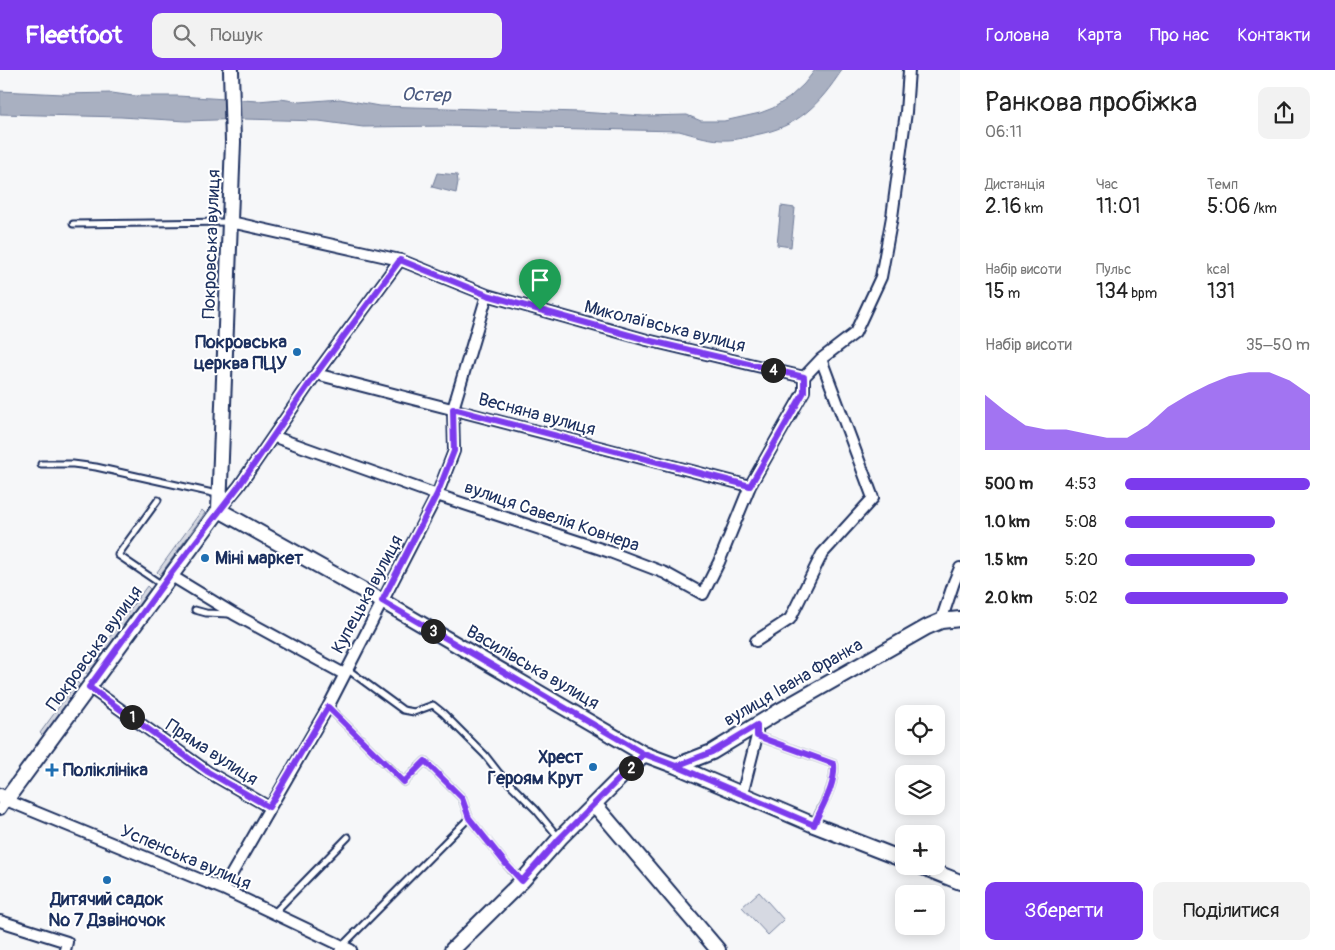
<!DOCTYPE html>
<html lang="uk">
<meta charset="utf-8">
<style>
body{margin:0;font-family:Pangolin,sans-serif;background:#f2f2f2;color:#222;height:100vh;display:flex;flex-direction:column;font-size:19px;white-space:nowrap}
*{box-sizing:border-box;margin:0}
p{font-size:16px;color:#767676}
.icon{flex:none;width:28px;height:28px;fill:none;stroke:currentColor;stroke-width:2;stroke-linecap:round;stroke-linejoin:round}
.map{position:relative;flex:1;overflow:hidden}
.drawer{display:flex;flex-direction:column;background:#fff;width:375px}
.drawer>*{flex:none}
.tools{position:absolute;left:895px;top:635px;display:grid;gap:10px}
.tools a{display:grid;place-items:center;width:50px;height:50px;border-radius:10px;background:#fff;box-shadow:0 2px 12px #0003;font-size:25px}
.pin{position:absolute;display:grid;place-items:center;width:42px;height:42px;color:#fff;margin:-51px -21px;border-radius:50% 50% 50% 0;rotate:-45deg;box-shadow:0 0 5px #0007}
.pin .icon{rotate:45deg}
.km{position:absolute;width:25px;height:25px;margin:-12px;border-radius:50%;background:#222;color:#fff;font-size:14px;line-height:25px;text-align:center}
.round{display:grid;place-items:center;flex:none;width:52px;height:52px;border-radius:10px;background:#f2f2f2}
.overview{display:flex;align-items:center;justify-content:space-between;height:85px;padding:0 25px}
h1{font-size:28px;font-weight:600;line-height:38px}
.stats{display:grid;grid-template-columns:repeat(3,1fr);gap:8px;height:85px;padding:5px 25px}
.stats div{display:grid;align-content:center}
.stats b{font-size:21px;font-weight:600}
.stats small{font-size:14px;font-weight:400}
.stats p{font-size:14px}
.chart{height:140px;padding:10px 25px}
.chart p{display:flex;justify-content:space-between}
.chart svg{width:100%;height:90px;margin-top:5px;fill:#7c3aed;opacity:.7}
.button{display:flex;gap:10px;margin-top:auto;padding:10px 25px}
.button a{flex:1;height:58px;border-radius:10px;background:#7c3aed;color:#fff;font-size:20px;font-weight:600;line-height:58px;text-align:center}
.button a+a{background:#f2f2f2;color:#222}
ul{padding:0 25px;list-style:none;font-size:16px}
li{display:grid;grid-template-columns:80px 60px 1fr;align-items:center;height:38px}
li i{height:12px;border-radius:6px;background:#7c3aed}
header{display:flex;align-items:center;gap:30px;box-sizing:border-box;height:70px;padding:0 25px;background:#7c3aed;color:#fff}
header strong{font-size:24px}
nav{display:flex;gap:28px;margin-inline-start:auto;font-size:18px}
.search{width:350px;height:45px;background:#f2f2f2;display:flex;align-items:center;gap:12px;box-sizing:border-box;padding:0 18px;border-radius:10px;color:#767676;font-size:19px}
main{display:flex;flex:1;min-height:0}
.map>svg:first-child{display:block}
</style>
<header>
<strong>Fleetfoot</strong>
<div class="search"><svg class="icon" aria-label="search" viewBox="0 0 24 24"><circle cx="10" cy="10" r="6"/><path d="M15 15l6 6"/></svg>Пошук</div>
<nav><a>Головна</a><a>Карта</a><a>Про нас</a><a>Контакти</a></nav>
</header>
<main>
<div class="map">
<svg width="960" height="880" viewBox="0 0 960 880">
<rect width="100%" height="100%" fill="#f6f7f9"/>
<filter id="ink" filterUnits="userSpaceOnUse"><feTurbulence type="fractalNoise" baseFrequency=".02" numOctaves="2"/><feDisplacementMap in="SourceGraphic" scale="10" xChannelSelector="R" yChannelSelector="G"/><feConvolveMatrix kernelMatrix="1 2 1 2 8 2 1 2 1" color-interpolation-filters="sRGB"/></filter>
<g filter="url(#ink)">
<path fill="#d6d9e2" stroke="#7884a0" d="M202,440L205,443L160,505L157,502Z
M147,516L150,519L88,604L84,602Z
M77,612L80,615L43,666L40,663Z
M759,822L784,850L768,865L742,837Z"/>
<path fill="#a9b0c1" stroke="#707c99" d="M815,0H842C819,35 798,57 755,65C746,67 737,70 728,70C712,71 694,65 679,61L447,56L363,57L319,51L244,49L186,51L121,47L0,44V21L63,24L112,23L133,26H178L258,31L281,29L300,32L340,29L379,36L579,42L644,46L687,45L701,51H724L760,43L773,38L789,28L804,14Z
M437,103L457,105L458,112L456,123L432,117Z
M781,136L795,138L791,177L777,175Z"/>
<g fill="none" stroke-linecap="round" stroke-linejoin="round">
<g stroke="#1b2f5e" stroke-width="9">
<path id="lane" d="M73,154L230,152
M41,394H73L96,397L217,424
M158,430L118,485L162,515
M195,540L206,543L229,544
M347,599L403,640L414,642L433,635L443,643L485,685L499,703L536,740L559,768
M328,637L404,712L425,691L462,728L469,748L506,794L521,811
M757,666L834,694C836,715 822,735 814,753
M274,843L348,767
M338,880L469,748"/>
</g>
<g stroke="#1b2f5e" stroke-width="14">
<path id="street" d="M231,152L400,190L487,225L647,270L804,307
M316,304L750,416
M275,367L437,425L610,482L665,503L703,524L719,492L750,416L804,321V307L821,289L855,263L881,207L892,147L906,42L909,0
M219,440L239,416L316,304L400,190
M170,505L234,544L344,604
M941,551L954,512L960,498
M756,571L790,549L822,484L873,428L821,289
M89,617L208,702L269,737
M742,725L757,666V655
M0,739L6,730L223,819L351,880
M223,819L328,637L437,425L454,381L453,339L487,225
M0,851L67,872L65,880"/>
</g>
<g stroke="#1b2f5e" stroke-width="18">
<path id="secondary" d="M219,440L382,531L644,684L676,696L712,682L781,640L927,557L941,551L960,549
M676,696L814,755L904,790
M0,726L6,730L219,440L233,72L231,0
M595,735L718,880
M920,796L960,812
M452,880L522,811L560,768L644,684"/>
</g>
<use href="#lane" stroke="#fff" stroke-width="5"/>
<use href="#street" stroke="#fff" stroke-width="10"/>
<use href="#secondary" stroke="#fff" stroke-width="14"/>
</g>
</g>
<g fill="none" stroke-linecap="round" stroke-linejoin="round" filter="url(#ink)">
<g stroke="#fff" stroke-width="10">
<path id="route" d="M540,240L487,225L400,190L316,304L239,416L170,505L89,617L208,702L269,737L328,637L404,712L425,691L462,728L469,748L506,794L522,811L560,768L644,684L676,696L712,682L757,655V666L834,694C836,715 822,736 814,755L676,696L644,684L382,531L437,424L454,381L453,339L750,416L804,322V307L647,270L540,240"/>
</g>
<use href="#route" stroke="#7c3aed" stroke-width="6"/>
</g>
<g fill="#1f6fb2" stroke="#fff" stroke-width="2">
<circle cx="297" cy="282" r="5"/>
<circle cx="205" cy="488" r="5"/>
<circle cx="593" cy="697" r="5"/>
<path d="M49.5 692.5h5v5h5v5h-5v5h-5v-5h-5v-5h5z"/>
<circle cx="107" cy="810" r="5"/>
</g>
<g text-anchor="middle" stroke-width="4" stroke-linejoin="round" paint-order="stroke">
<g font-size="18" fill="#1b2f5e" stroke="#fff">
<text transform="translate(211 174) rotate(-88)" y="6">Покровська вулиця</text>
<text transform="translate(665 256) rotate(14)" y="6">Миколаївська вулиця</text>
<text transform="translate(537 344) rotate(15)" y="6">Весняна вулиця</text>
<text transform="translate(552 446) rotate(19)" y="6">вулиця Савелія Ковнера</text>
<text transform="translate(367 524) rotate(-62)" y="6">Купецька вулиця</text>
<text transform="translate(94 578) rotate(-54)" y="6">Покровська вулиця</text>
<text transform="translate(533 597) rotate(30)" y="6">Василівська вулиця</text>
<text transform="translate(793 612) rotate(-30)" y="6">вулиця Івана Франка</text>
<text transform="translate(212 682) rotate(33)" y="6">Пряма вулиця</text>
<text transform="translate(186 787) rotate(23)" y="6">Успенська вулиця</text>
</g>
<g font-size="18" font-weight="bold" fill="#1b2f5e" stroke="#fff" text-anchor="end">
<text x="287" y="278">Покровська<tspan x="287" dy="21">церква ПЦУ</tspan></text>
<text x="215" y="494" text-anchor="start">Міні маркет</text>
<text x="583" y="693">Хрест<tspan x="583" dy="21">Героям Крут</tspan></text>
<text x="63" y="706" text-anchor="start">Поліклініка</text>
<text x="107" y="835" text-anchor="middle">Дитячий садок<tspan x="107" dy="21">№ 7 Дзвіночок</tspan></text>
</g>
<g font-size="19" font-style="italic" fill="#4d5c81" stroke="#fff">
<text transform="translate(426 24) rotate(2)" y="7">Остер</text>
</g>
</g>
</svg>
<div class="tools">
<a><svg class="icon" aria-label="locate" viewBox="0 0 24 24"><circle cx="12" cy="12" r="6"/><path d="M12 2v4M12 18v4M2 12h4M18 12h4"/></svg></a>
<a><svg class="icon" aria-label="layers" viewBox="0 0 24 24"><path d="M12 4l9 5-9 5-9-5zM3 14l9 5 9-5"/></svg></a>
<a>+</a>
<a>−</a>
</div>
<div class="pin" style="left:540px;top:240px;background:#1e9e55"><svg class="icon" aria-label="arrive" viewBox="0 0 24 24"><path d="M6 21V4h12l-3 4 3 4H6"/></svg></div>
<b class="km" style="left:132px;top:647px">1</b>
<b class="km" style="left:631px;top:698px">2</b>
<b class="km" style="left:433px;top:561px">3</b>
<b class="km" style="left:773px;top:300px">4</b>
</div>
<section class="drawer">
<div class="overview"><div><h1>Ранкова пробіжка</h1><p>06:11</p></div><a class="round"><svg class="icon" aria-label="share" viewBox="0 0 24 24"><path d="M12 15V3M7 8l5-5 5 5M5 13v7h14v-7"/></svg></a></div>
<div class="stats">
<div><p>Дистанція</p><b>2.16<small> km</small></b></div>
<div><p>Час</p><b>11:01</b></div>
<div><p>Темп</p><b>5:06<small> /km</small></b></div>
</div>
<div class="stats">
<div><p>Набір висоти</p><b>15<small> m</small></b></div>
<div><p>Пульс</p><b>134<small> bpm</small></b></div>
<div><p>kcal</p><b>131</b></div>
</div>
<div class="chart"><p><span>Набір висоти</span>35–50 m</p>
<svg viewBox="0 0 160 44" preserveAspectRatio="none"><path d="M0 44V17L10 25L20 32L30 34L40 34L50 36L60 38L70 38L80 32L90 23L100 17L110 12L120 8L130 6L140 6L150 10L160 17V44z"/></svg>
</div>
<ul>
<li><b>500 m</b>4:53<i style="width:100%"></i></li>
<li><b>1.0 km</b>5:08<i style="width:81%"></i></li>
<li><b>1.5 km</b>5:20<i style="width:70%"></i></li>
<li><b>2.0 km</b>5:02<i style="width:88%"></i></li>
</ul>
<div class="button"><a>Зберегти</a><a>Поділитися</a></div>
</section>
</main>
